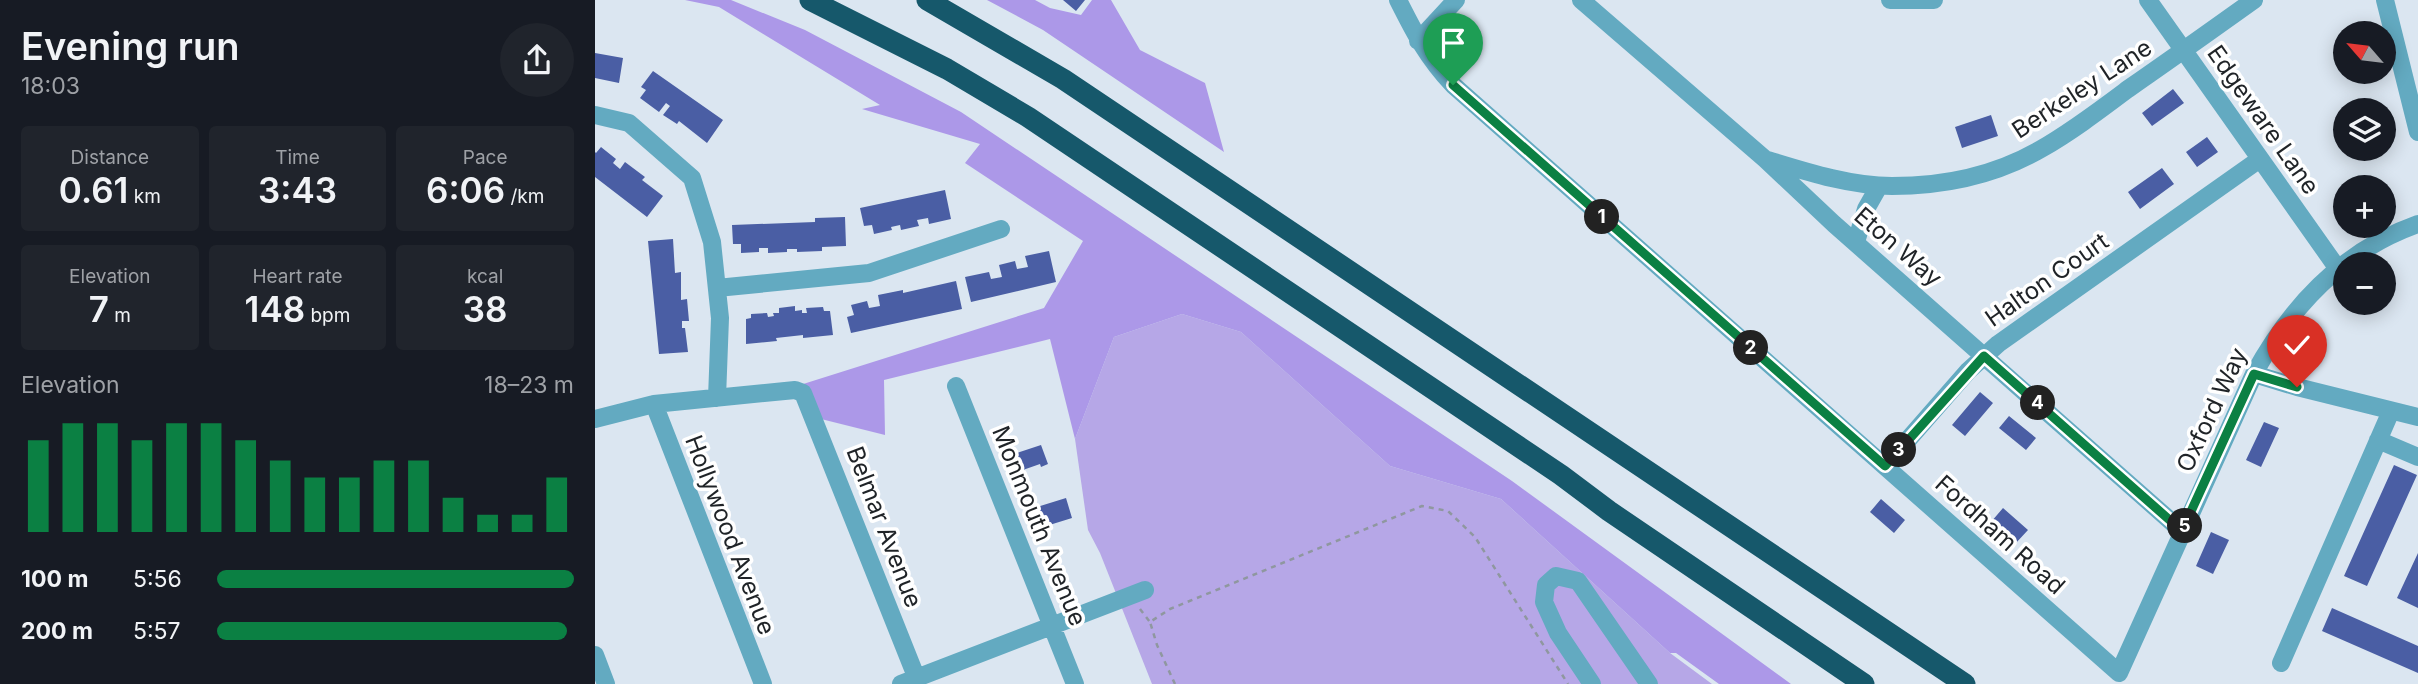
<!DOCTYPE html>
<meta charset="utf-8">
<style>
body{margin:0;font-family:Inter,sans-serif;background:#20242c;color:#f1f3f6;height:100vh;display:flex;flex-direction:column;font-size:26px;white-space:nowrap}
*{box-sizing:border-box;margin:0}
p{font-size:23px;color:#9ea1a6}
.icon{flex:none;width:38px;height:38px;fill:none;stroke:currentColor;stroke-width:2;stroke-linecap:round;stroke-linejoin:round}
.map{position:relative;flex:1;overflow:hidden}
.drawer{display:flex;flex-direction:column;background:#171b24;width:595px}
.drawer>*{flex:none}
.needle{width:46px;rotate:298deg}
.buttons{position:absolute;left:1738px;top:21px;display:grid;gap:14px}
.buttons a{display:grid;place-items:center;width:63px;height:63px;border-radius:50%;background:#171b24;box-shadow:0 4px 18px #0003;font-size:35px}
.pin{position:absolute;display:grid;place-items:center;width:60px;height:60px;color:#fff;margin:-72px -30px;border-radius:50% 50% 50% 0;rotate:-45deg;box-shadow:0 0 7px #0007}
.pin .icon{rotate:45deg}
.km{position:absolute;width:35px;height:35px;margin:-18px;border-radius:50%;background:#222;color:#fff;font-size:19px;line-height:35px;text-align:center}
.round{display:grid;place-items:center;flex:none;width:74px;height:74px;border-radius:37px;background:#20242c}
.summary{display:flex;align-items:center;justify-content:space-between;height:119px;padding:0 21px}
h1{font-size:38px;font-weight:600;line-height:52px}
.figures{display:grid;grid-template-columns:repeat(3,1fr);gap:10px;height:119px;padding:7px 21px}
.figures div{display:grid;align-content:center;border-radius:7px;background:#20242c;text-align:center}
.figures b{font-size:35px;font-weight:600}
.figures small{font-size:19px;font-weight:400}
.figures p{font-size:19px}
.chart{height:196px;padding:14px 21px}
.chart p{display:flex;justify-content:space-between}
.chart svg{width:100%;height:126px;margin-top:7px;stroke:#0b8043;stroke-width:6}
ul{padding:0 21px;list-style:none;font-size:23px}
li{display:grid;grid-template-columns:112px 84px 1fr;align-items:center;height:52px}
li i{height:18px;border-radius:9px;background:#0b8043}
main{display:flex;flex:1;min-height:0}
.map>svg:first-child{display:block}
</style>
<main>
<section class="drawer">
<div class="summary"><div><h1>Evening run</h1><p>18:03</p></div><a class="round"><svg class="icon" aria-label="share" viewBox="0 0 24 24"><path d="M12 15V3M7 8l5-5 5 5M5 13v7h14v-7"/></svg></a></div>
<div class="figures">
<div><p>Distance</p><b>0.61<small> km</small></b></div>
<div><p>Time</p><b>3:43</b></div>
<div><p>Pace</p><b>6:06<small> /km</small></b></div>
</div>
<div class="figures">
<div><p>Elevation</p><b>7<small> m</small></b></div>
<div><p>Heart rate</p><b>148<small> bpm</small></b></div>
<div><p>kcal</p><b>38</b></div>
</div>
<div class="chart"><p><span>Elevation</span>18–23 m</p>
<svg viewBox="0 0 160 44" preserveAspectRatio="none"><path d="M5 44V12M15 44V6M25 44V6M35 44V12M45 44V6M55 44V6M65 44V12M75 44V19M85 44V25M95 44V25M105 44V19M115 44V19M125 44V32M135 44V38M145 44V38M155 44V25"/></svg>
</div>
<ul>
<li><b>100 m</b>5:56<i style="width:100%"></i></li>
<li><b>200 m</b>5:57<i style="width:98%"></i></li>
</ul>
</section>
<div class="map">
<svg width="1823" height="684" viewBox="0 0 1823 684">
<rect width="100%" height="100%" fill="#dbe6f1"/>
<path fill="#b6a7e7" d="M587,314L646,332L795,466L906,499L1075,653L1117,684H557L505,553L493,530L480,439L519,337Z"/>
<path fill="#ac98e8" d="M90,0H136L210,30L366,112L917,481L1196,684H1124L1081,653H1075L906,499L795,466L646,332L587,314L519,337L480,439L455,339L289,380L290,435L222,418L205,385L449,308L488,241L370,163L385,144L267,109L285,105L124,7Z
M392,0H440L455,8L486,15L497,0H516L545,50L610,83L629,152L448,30Z"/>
<path fill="#4a5ea4" d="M468,0H490L481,11Z
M0,53L28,58L24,83L0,78Z
M58,71L128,120L112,143L84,121L82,124L68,115L75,106L71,103L64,112L45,98L51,90L46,87Z
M1578,89L1589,103L1557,126L1547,113Z
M1396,115L1403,136L1367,148L1360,127Z
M1612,137L1623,152L1602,167L1591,152Z
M6,147L21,159L18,163L25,169L30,162L50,177L47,180L68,196L52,217L0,177V152L1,153Z
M1567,168L1579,184L1545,209L1533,192Z
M350,190L356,219L334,224L333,218L322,220L324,226L306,230L305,225L296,227L297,230L279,234L277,225L269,226L265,208Z
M250,217L251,246L227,247V251L202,252V249H192V252L173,253V248H164V252L146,253V244H138L137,225L220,222V218Z
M78,239L80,273L86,272V300L92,299L94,321H87V328H90L93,352L64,354L53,241Z
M454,251L461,282L376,302L370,277L394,272L396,279L407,277L404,265L420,261L422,269L433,267L430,256Z
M361,281L367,309L256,333L252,317L259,315L256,305L272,301L274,308L285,306L283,295L308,290V293Z
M200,306V311L207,310V313H212L211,308L228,307L229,311H235L238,335L208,338V335L181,338L182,341L151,344V319L156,318V314L172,313L173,317L179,316L178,313H184V308Z
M1385,392L1398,403L1370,436L1357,425Z
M1414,416L1441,438L1431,450L1404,428Z
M1669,422L1684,428L1666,467L1651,460Z
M446,445L453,464L446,467L445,464L425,471L419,454Z
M1799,465L1822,475L1772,586L1749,576Z
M471,498L477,518L448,527L442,507Z
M1286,499L1310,520L1299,533L1275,512Z
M1408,508L1433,530L1420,544L1396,522Z
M1616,532L1634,540L1618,574L1601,566Z
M1823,553V608L1802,598Z
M1737,608L1823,646V673L1727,631Z"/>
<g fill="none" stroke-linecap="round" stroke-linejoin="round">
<path stroke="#8f979f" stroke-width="2.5" stroke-dasharray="5 5" stroke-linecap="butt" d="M545,609L555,622
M580,684L562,645L555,622L575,609L827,506L853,511L880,537L973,684"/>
<path stroke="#63aac1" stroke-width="18" d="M803,0C820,34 832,57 858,85L1524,673
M986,0L1170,159L1239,224L1587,531
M1295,0H1339
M1553,0L1743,269
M1790,0L1823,132
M823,41L861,0
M0,115L34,123L97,178L117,242L125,318L122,398
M1173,160C1212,172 1256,186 1297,186C1348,186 1401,175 1446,149C1476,132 1505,110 1533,89C1575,60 1617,30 1659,0
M1261,242L1271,209L1284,186
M122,288L274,273L406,229
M1659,374L1702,387L1823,417
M361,386L480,684
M59,404L168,684
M0,419L59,404L200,390L208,393L324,684
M1783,440L1823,457
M1290,466L1373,371L1403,344L1665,159
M0,655L11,684
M1686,663L1796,411
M1524,673L1659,374C1696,306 1749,250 1823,224
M306,684L550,590
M997,684L963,633L949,602L951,585L961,576L983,581L1054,684"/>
<path stroke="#16586b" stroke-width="21" d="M215,0L352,69L433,117L966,475L1014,511L1269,684
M332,0L468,79L1370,684"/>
</g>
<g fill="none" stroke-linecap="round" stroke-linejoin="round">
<g stroke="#fff" stroke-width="14">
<path id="route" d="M858,85L1290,466L1389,356L1587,531L1659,374L1702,387"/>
</g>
<use href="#route" stroke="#0b8043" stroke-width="9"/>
</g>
<g text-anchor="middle" stroke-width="7" stroke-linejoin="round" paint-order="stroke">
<g font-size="24" fill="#1f2327" stroke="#fff">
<text transform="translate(1487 89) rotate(-33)" y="8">Berkeley Lane</text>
<text transform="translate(1668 120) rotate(55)" y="8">Edgeware Lane</text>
<text transform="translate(1303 247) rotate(41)" y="8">Eton Way</text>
<text transform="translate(1452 280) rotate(-35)" y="8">Halton Court</text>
<text transform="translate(1617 410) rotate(-65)" y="8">Oxford Way</text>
<text transform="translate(444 526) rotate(68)" y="8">Monmouth Avenue</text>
<text transform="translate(289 527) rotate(69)" y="8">Belmar Avenue</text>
<text transform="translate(135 535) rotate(69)" y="8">Hollywood Avenue</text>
<text transform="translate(1405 535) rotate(42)" y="8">Fordham Road</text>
</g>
</g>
</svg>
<div class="buttons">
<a><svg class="needle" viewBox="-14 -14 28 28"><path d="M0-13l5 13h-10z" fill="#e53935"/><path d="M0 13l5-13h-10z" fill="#9ea1a6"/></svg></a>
<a><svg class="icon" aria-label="layers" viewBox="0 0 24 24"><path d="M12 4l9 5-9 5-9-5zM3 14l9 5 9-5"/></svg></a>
<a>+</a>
<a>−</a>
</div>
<div class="pin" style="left:858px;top:85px;background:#1e9e55"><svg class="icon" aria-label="arrive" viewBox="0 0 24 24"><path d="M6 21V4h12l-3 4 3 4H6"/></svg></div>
<div class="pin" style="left:1702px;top:387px;background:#d93025"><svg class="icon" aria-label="check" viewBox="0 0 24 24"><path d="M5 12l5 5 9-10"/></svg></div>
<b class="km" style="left:1007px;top:217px">1</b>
<b class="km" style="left:1156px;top:348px">2</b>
<b class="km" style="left:1304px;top:450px">3</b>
<b class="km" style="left:1443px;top:403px">4</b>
<b class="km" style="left:1590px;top:526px">5</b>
</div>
</main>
